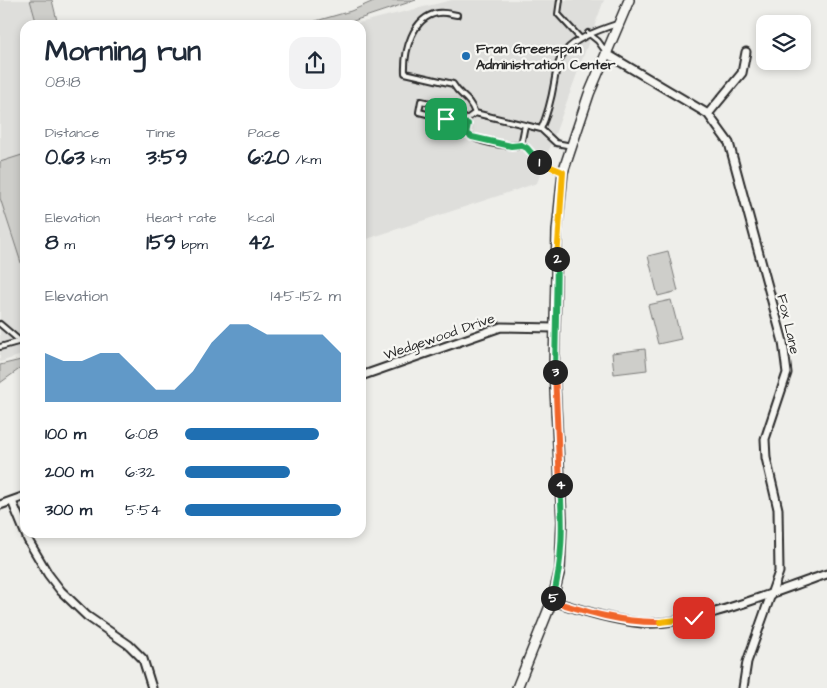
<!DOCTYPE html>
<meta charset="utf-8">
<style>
body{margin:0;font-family:"Architects Daughter",sans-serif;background:#f2f2f3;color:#1f2937;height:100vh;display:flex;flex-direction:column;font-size:19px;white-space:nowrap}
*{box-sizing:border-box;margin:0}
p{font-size:16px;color:#747a83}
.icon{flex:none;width:28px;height:28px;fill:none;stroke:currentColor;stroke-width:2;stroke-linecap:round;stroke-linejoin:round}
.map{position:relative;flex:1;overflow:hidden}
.side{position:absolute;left:20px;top:20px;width:346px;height:518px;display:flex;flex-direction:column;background:#fff;border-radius:15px;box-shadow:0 2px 8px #0003}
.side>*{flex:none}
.buttons{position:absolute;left:756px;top:15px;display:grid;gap:10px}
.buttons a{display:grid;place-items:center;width:55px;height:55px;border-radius:10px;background:#fff;box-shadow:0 2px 8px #0003;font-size:25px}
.pin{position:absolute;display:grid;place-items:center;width:42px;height:42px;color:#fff;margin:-21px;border-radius:10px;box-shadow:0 2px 8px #0006}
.km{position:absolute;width:25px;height:25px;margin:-12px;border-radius:50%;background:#222;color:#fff;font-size:14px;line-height:25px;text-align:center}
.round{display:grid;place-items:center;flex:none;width:52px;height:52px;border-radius:15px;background:#f2f2f3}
.head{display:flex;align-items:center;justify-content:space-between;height:85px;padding:0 25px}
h1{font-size:28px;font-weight:800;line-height:38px}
.figures{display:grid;grid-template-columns:repeat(3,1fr);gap:8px;height:85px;padding:5px 25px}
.figures div{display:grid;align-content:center}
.figures b{font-size:21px;font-weight:800}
.figures small{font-size:14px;font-weight:400}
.figures p{font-size:14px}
.chart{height:140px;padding:10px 25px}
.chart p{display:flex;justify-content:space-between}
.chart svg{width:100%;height:90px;margin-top:5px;fill:#1f6fb2;opacity:.7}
ul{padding:0 25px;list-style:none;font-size:16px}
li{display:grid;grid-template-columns:80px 60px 1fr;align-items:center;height:38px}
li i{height:12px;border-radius:6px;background:#1f6fb2}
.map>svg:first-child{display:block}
</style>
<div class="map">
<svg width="827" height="688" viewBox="0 0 827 688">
<rect width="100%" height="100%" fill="#eeeeea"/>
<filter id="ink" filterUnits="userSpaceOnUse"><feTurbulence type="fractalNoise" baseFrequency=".02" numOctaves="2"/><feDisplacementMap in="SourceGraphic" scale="10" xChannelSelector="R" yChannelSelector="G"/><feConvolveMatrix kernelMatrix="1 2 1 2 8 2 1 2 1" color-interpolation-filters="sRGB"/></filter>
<g filter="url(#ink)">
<path fill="#dededb" d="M0,0H35L42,25H25V354L0,362Z
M452,0H604L537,183L361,241V25H350Z"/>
<path fill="#cececa" stroke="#7c7c7a" d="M30,0H52L58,25H37Z
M376,0H416L341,25H302L351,11Z
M25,154V275L0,198V162Z
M668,251L678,291L658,296L648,256Z
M671,300L681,339L658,344L648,305Z
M645,349L647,370L614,374L612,353Z
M25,359V365L0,383V365Z"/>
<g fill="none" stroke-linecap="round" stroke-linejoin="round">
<g stroke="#2b2b2b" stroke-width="8">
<path id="service" d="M560,0L558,14L580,38
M457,15C451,14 444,12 438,13C412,17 404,52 405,73L453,84C461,98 468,95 475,113
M588,33L598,41L606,52
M443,118L439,105L421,101L419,112L443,118L446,119L467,124
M541,129C568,68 535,50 617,24
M521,145C505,147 479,143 466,133L468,118L475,113L525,125
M563,172L539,162L527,148L521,145L525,125L541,129L556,143L572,146
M0,324L20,341
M0,347L25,340"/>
</g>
<g stroke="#2b2b2b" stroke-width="11">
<path id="minor" d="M607,54L708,114L729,143L783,342L787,373L765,439L766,458L778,509L779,572L747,662L743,688
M708,114L742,73L746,52
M361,376L501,327L555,328
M12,501L28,540L48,574L61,591L87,616L129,645L143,659L152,688
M0,505L25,496
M552,601C581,610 611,620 642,623C696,626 775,591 827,574"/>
</g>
<g stroke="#2b2b2b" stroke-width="12">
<path id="tertiary" d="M517,688L552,601L560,570L562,521L554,370L557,231L563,172L589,94L629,0"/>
</g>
<use href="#service" stroke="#f6f6f2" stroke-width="4"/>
<use href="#minor" stroke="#f6f6f2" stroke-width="7"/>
<use href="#tertiary" stroke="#f6f6f2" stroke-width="9"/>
</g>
</g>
<g fill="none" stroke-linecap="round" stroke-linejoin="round" filter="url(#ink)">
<g stroke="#fff" stroke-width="10">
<path id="split-1" d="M446,119L468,124L466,133L472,137L511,146L521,145L527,148L539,162"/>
</g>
<g stroke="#fff" stroke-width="10">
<path id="split-2" d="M539,162L563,172L557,259"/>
</g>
<g stroke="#fff" stroke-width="10">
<path id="split-3" d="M555,372L557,259"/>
</g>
<g stroke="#fff" stroke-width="10">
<path id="split-4" d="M555,372L560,485"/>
</g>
<g stroke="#fff" stroke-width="10">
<path id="split-5" d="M553,598C563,560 563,524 560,485"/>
</g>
<g stroke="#fff" stroke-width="10">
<path id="split-6" d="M553,598L552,601C587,612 623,623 660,622"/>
</g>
<g stroke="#fff" stroke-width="10">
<path id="split-7" d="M660,622L694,618"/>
</g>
<use href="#split-1" stroke="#22a559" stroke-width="6"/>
<use href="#split-2" stroke="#f5b400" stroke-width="6"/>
<use href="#split-3" stroke="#22a559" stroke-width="6"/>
<use href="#split-4" stroke="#f0652b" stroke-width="6"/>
<use href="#split-5" stroke="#22a559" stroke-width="6"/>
<use href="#split-6" stroke="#f0652b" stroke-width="6"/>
<use href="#split-7" stroke="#f5b400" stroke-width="6"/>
</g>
<circle fill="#1f6fb2" stroke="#f6f6f2" stroke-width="2" cx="466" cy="56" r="5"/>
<g text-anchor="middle" stroke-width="4.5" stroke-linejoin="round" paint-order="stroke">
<g font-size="14" font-weight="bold" fill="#2b2b2b" stroke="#f6f6f2" text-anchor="start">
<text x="476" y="53">Fran Greenspan<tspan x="476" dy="16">Administration Center</tspan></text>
</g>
<g font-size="14" fill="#2b2b2b" stroke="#f6f6f2">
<text transform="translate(789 324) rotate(77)" y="5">Fox Lane</text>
<text transform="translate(439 336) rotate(-19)" y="5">Wedgewood Drive</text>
</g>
</g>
</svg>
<div class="buttons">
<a><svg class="icon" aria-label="layers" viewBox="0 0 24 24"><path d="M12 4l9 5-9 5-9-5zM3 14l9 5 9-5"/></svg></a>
</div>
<div class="pin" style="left:446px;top:119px;background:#1e9e55"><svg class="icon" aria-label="arrive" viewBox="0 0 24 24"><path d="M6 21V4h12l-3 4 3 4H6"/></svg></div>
<div class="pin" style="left:694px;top:618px;background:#d93025"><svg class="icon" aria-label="check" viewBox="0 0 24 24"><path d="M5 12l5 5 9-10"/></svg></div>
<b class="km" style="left:539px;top:162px">1</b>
<b class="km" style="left:557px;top:259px">2</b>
<b class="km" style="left:555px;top:372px">3</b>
<b class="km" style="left:560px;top:485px">4</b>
<b class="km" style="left:553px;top:598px">5</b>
<section class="side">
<div class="head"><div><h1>Morning run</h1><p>08:18</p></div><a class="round"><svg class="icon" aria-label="share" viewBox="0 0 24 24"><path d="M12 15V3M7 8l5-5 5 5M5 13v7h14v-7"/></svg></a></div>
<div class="figures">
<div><p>Distance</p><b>0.63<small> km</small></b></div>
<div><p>Time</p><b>3:59</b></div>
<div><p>Pace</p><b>6:20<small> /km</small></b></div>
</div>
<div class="figures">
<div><p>Elevation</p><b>8<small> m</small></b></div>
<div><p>Heart rate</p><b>159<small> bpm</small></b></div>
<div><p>kcal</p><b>42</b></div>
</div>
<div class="chart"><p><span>Elevation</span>145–152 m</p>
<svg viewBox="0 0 160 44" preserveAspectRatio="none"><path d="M0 44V20L10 24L20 24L30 20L40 20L50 29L60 38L70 38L80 29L90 15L100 6L110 6L120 11L130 11L140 11L150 11L160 20V44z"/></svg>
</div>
<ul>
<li><b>100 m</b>6:08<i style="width:86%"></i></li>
<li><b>200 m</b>6:32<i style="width:67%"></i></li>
<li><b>300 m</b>5:54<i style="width:100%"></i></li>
</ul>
</section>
</div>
